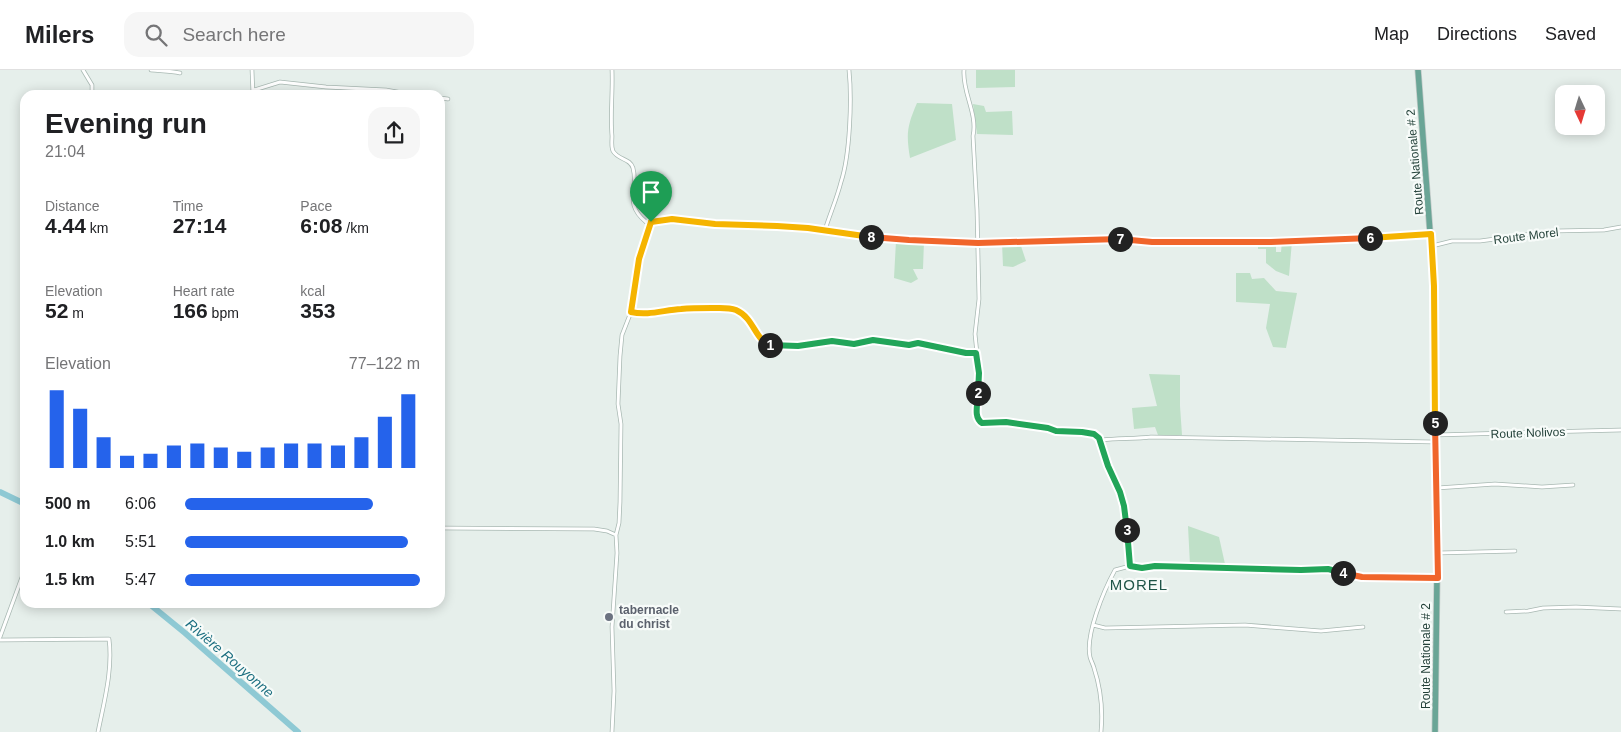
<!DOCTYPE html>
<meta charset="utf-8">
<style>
body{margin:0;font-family:Helvetica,sans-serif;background:#f6f6f6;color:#202124;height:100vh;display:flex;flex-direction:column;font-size:19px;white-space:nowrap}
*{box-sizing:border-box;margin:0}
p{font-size:16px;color:#757577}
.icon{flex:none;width:28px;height:28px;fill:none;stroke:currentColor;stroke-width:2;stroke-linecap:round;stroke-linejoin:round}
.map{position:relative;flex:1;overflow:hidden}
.side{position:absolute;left:20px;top:20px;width:425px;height:518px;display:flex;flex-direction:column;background:#fff;border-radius:15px;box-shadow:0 2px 12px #0003}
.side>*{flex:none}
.needle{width:32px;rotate:176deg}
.tools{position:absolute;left:1555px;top:15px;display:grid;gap:10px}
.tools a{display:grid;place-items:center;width:50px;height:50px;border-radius:10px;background:#fff;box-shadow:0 2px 12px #0003;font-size:25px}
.pin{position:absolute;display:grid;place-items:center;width:42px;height:42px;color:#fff;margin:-51px -21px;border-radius:50% 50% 50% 0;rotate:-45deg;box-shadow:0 0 5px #0007}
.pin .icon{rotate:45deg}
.km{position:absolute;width:25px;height:25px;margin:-12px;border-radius:50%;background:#222;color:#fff;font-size:14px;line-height:25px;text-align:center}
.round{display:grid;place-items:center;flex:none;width:52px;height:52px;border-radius:15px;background:#f6f6f6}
.headline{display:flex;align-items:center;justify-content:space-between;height:85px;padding:0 25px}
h1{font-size:28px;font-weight:600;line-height:38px}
.figures{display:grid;grid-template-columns:repeat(3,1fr);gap:8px;height:85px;padding:5px 25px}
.figures div{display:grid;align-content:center}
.figures b{font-size:21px;font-weight:600}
.figures small{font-size:14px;font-weight:400}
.figures p{font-size:14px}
.chart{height:140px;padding:10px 25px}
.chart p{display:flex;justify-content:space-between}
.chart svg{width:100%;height:90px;margin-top:5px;stroke:#2563eb;stroke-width:6}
ul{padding:0 25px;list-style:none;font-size:16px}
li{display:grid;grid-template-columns:80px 60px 1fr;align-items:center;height:38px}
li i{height:12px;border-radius:6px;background:#2563eb}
header{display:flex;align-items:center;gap:30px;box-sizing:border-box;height:70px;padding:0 25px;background:#fff;border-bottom:1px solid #e0e0e0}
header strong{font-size:24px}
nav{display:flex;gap:28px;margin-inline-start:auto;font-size:18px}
.search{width:350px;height:45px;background:#f6f6f6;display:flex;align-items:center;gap:12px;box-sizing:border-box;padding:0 18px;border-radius:15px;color:#757577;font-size:19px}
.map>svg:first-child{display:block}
</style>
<header>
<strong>Milers</strong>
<div class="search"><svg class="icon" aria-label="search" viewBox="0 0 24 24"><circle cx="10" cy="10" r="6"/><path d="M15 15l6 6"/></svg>Search here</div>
<nav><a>Map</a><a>Directions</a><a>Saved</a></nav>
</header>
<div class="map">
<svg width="1621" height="662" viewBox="0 0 1621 662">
<rect width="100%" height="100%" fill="#e6efeb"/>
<path fill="#bfe0c8" d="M976,0H1015V17L976,18Z
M917,33L952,34L956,70L910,88C906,64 907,56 917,33Z
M973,34L984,36L986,42L1012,41L1013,65L977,64Z
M896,171H924L923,199H913L918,209L911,213L894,208Z
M1282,171H1292L1289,206L1276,201L1266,193V179H1258V172H1276V182H1281Z
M1002,173H1020L1026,191L1013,197L1003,196Z
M1236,203H1250L1252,209L1264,208L1276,221L1297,223L1286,278L1273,277L1266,258L1270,234L1236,232Z
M1149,304L1180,305V336L1182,365H1158L1155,357L1134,359L1132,338L1157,336Z
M1188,456L1219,467L1225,494L1190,495Z"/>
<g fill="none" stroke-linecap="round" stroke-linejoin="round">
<path stroke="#8ec9d4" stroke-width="6" d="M0,422L25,434
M147,532L185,563L298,662"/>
<g stroke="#a8b8b2" stroke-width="4.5">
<path id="minor" d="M83,0L92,15V25
M151,0C161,1 171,1 180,3
M252,0L253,25
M612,0C613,22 610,44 612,66C612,71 611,77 613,81C618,90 630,88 633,98C639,120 623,133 646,152L672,149L715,154L777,156L808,158L863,167L964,173L1070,172L1111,169L1152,172L1306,171L1431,164
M964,0C962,22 978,44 973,66L977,140L979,229L975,264L979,303L976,343L978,351L982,353L1006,352L1048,358L1056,361L1082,362L1094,364L1102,370C1118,368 1134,369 1151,367L1435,372
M254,20L280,12L326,17L386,20L414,25
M440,28L448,29
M825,160C830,144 837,128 841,112C850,85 852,29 849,0
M1432,176L1452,171H1480L1555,161L1604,160L1621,157
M631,242C661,248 698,232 729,238C755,244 754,270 770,275C789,281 811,273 830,271C838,271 845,274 853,274C858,274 865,271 871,270C884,269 896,275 909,275C913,275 916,273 920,274C939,276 957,284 976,283
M1436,365L1621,360
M1099,369L1108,396L1120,422L1124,436L1130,496
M1437,418L1495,414L1542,417L1573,415
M440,458L594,459L607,461L616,465
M1438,483L1515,481
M1506,542L1528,541L1543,538L1576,537L1621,539
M1093,555L1105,558L1245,555L1321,561L1363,557
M0,567L25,499
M0,570L109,569C113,600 104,632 98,662
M612,662L614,621L612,557L617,483L616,465L619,453L620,432L621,354L618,334L620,286L622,265L631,242L639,189L651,152
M1101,662C1103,640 1101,619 1094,598C1093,594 1091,591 1090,587C1085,565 1104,520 1115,500L1130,496L1142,498L1155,496L1301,500L1328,499L1362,507L1437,508"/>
</g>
<g stroke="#c2cac8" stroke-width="7">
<path id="primary" d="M1418,0L1434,216L1437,508L1435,662"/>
</g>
<use href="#minor" stroke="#fff" stroke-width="3"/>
<use href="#primary" stroke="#6aa596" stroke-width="5.5"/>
</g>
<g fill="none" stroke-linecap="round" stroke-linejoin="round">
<g stroke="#fff" stroke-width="10">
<path id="split-1" d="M651,152L639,189L631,242C648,246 664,240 681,239C691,238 702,238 712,238C720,238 728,237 736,240C754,248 755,270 770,275"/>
</g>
<g stroke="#fff" stroke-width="10">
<path id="split-2" d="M770,275L798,276L832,271L854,274L873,270L909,275L918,273L966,283H976L979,303L978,323"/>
</g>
<g stroke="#fff" stroke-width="10">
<path id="split-3" d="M978,323C978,334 973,347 982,353L1006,352L1048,358L1056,361L1082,362L1094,364L1099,368L1108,396L1120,422L1124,436L1127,460"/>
</g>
<g stroke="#fff" stroke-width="10">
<path id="split-4" d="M1127,460L1130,496L1142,498L1155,496L1301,500L1328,499L1343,503"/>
</g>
<g stroke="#fff" stroke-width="10">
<path id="split-5" d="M1343,503L1362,507L1438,508L1435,353"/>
</g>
<g stroke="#fff" stroke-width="10">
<path id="split-6" d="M1370,168L1431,164L1434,216L1435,353"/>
</g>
<g stroke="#fff" stroke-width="10">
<path id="split-7" d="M1120,169L1152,172H1271L1370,168"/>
</g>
<g stroke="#fff" stroke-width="10">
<path id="split-8" d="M871,167L909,170L978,173L1120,169"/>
</g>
<g stroke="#fff" stroke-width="10">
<path id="split-9" d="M651,152L672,149L715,154L777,156L808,158L871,167"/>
</g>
<use href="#split-1" stroke="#f5b400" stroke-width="6"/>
<use href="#split-2" stroke="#22a559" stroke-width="6"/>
<use href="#split-3" stroke="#22a559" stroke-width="6"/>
<use href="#split-4" stroke="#22a559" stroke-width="6"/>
<use href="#split-5" stroke="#f0652b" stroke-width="6"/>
<use href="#split-6" stroke="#f5b400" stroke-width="6"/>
<use href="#split-7" stroke="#f0652b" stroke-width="6"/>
<use href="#split-8" stroke="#f0652b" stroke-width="6"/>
<use href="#split-9" stroke="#f5b400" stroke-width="6"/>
</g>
<circle fill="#6b7280" stroke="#f7fbf9" stroke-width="2" cx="609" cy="547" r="5"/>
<g text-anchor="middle" stroke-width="4.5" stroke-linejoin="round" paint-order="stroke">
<g font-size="12" fill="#24423a" stroke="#f7fbf9">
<text transform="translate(1415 92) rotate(-95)" y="4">Route Nationale # 2</text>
<text transform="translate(1526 166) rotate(-7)" y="4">Route Morel</text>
<text transform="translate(1528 363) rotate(-2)" y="4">Route Nolivos</text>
<text transform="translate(1426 586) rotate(-90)" y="4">Route Nationale # 2</text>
</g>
<g font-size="12" font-weight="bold" fill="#5b616d" stroke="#f7fbf9" text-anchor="start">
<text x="619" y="544">tabernacle<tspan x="619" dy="14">du christ</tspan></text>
</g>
<g font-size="14" font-style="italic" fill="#1c6f80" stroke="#f7fbf9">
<text transform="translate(230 588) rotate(41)" y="5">Rivière Rouyonne</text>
</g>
<g font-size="15" letter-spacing="1" fill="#1f5548" stroke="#f7fbf9">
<text x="1139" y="520">MOREL</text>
</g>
</g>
</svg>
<div class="tools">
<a><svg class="needle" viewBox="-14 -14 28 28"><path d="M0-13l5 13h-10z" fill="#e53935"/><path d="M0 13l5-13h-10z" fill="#757577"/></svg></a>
</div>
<div class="pin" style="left:651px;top:152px;background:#1e9e55"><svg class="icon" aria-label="arrive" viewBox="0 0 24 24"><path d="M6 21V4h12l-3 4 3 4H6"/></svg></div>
<b class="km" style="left:770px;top:275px">1</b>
<b class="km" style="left:978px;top:323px">2</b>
<b class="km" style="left:1127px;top:460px">3</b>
<b class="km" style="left:1343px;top:503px">4</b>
<b class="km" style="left:1435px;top:353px">5</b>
<b class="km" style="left:1370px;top:168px">6</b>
<b class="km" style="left:1120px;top:169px">7</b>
<b class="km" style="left:871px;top:167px">8</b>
<section class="side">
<div class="headline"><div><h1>Evening run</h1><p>21:04</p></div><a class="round"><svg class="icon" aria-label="share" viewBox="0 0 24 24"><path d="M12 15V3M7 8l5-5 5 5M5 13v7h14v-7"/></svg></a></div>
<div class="figures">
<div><p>Distance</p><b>4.44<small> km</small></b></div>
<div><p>Time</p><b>27:14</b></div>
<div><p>Pace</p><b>6:08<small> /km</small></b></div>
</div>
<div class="figures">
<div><p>Elevation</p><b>52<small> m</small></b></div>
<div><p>Heart rate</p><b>166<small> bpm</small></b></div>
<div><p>kcal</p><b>353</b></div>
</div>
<div class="chart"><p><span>Elevation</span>77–122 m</p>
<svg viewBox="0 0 160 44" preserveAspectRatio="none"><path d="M5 44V6M15 44V15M25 44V29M35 44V38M45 44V37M55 44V33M65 44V32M75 44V34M85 44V36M95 44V34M105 44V32M115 44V32M125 44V33M135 44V29M145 44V19M155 44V8"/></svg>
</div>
<ul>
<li><b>500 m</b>6:06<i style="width:80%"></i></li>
<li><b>1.0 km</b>5:51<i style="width:95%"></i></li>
<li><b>1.5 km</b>5:47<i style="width:100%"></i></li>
</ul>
</section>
</div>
